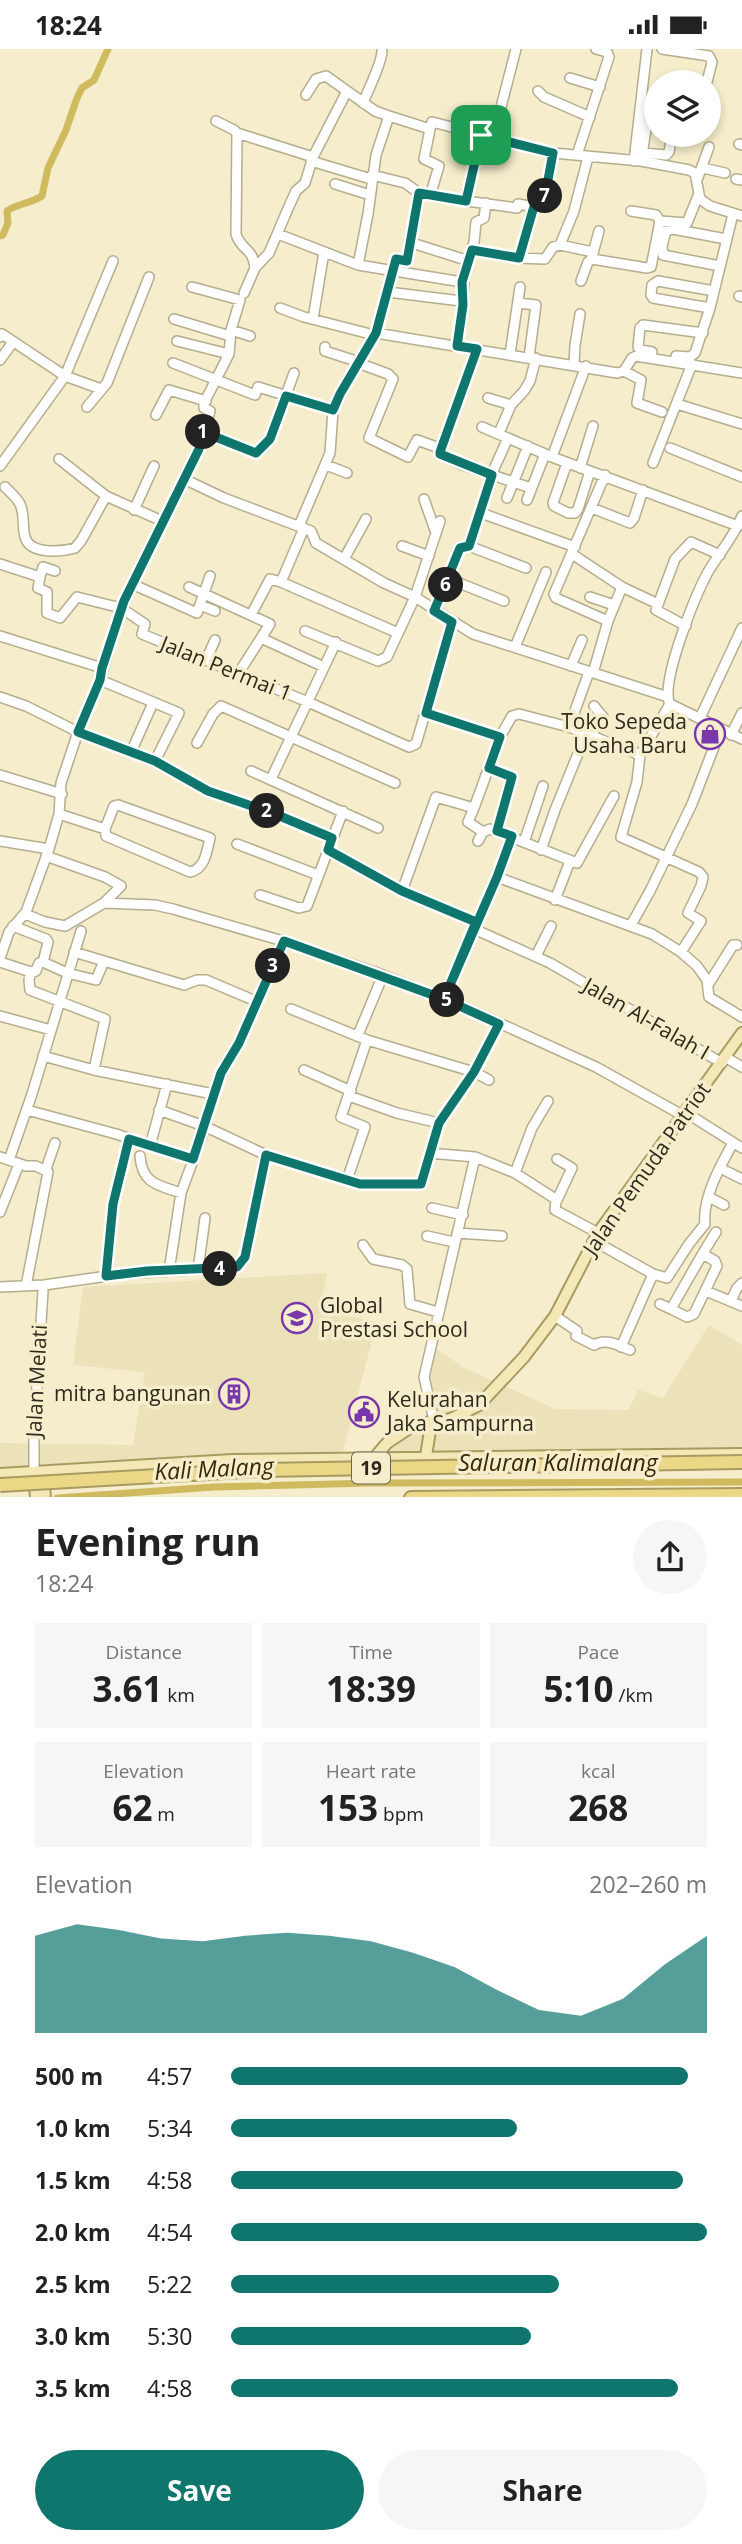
<!DOCTYPE html>
<meta charset="utf-8">
<style>
body{margin:0;font-family:"Open Sans",sans-serif;background:#f6f6f6;color:#222;height:100vh;display:flex;flex-direction:column;font-size:26px;white-space:nowrap}
*{box-sizing:border-box;margin:0}
p{font-size:23px;color:#767676}
.icon{flex:none;width:38px;height:38px;fill:none;stroke:currentColor;stroke-width:2;stroke-linecap:round;stroke-linejoin:round}
.map{position:relative;height:1448px;overflow:hidden}
.sheet{display:flex;flex-direction:column;background:#fff;flex:1}
.sheet>*{flex:none}
.buttons{position:absolute;left:644px;top:21px;display:grid;gap:14px}
.buttons a{display:grid;place-items:center;width:77px;height:77px;border-radius:50%;background:#fff;box-shadow:0 4px 10px #0003;font-size:35px}
.pin{position:absolute;display:grid;place-items:center;width:60px;height:60px;color:#fff;margin:-30px;border-radius:14px;box-shadow:0 4px 10px #0006}
.km{position:absolute;width:35px;height:35px;margin:-18px;border-radius:50%;background:#222;color:#fff;font-size:19px;line-height:35px;text-align:center}
.round{display:grid;place-items:center;flex:none;width:74px;height:74px;border-radius:37px;background:#f6f6f6}
.head{display:flex;align-items:center;justify-content:space-between;height:119px;padding:0 35px}
h1{font-size:38px;font-weight:700;line-height:52px}
.stats{display:grid;grid-template-columns:repeat(3,1fr);gap:10px;height:119px;padding:7px 35px}
.stats div{display:grid;align-content:center;border-radius:0px;background:#f6f6f6;text-align:center}
.stats b{font-size:35px;font-weight:700}
.stats small{font-size:19px;font-weight:400}
.stats p{font-size:19px}
.chart{height:196px;padding:14px 35px}
.chart p{display:flex;justify-content:space-between}
.chart svg{width:100%;height:126px;margin-top:7px;fill:#0f766e;opacity:.7}
.cta{display:flex;gap:14px;margin-top:auto;padding:14px 35px}
.cta a{flex:1;height:80px;border-radius:42px;background:#0f766e;color:#fff;font-size:28px;font-weight:700;line-height:80px;text-align:center}
.cta a+a{background:#f6f6f6;color:#222}
ul{padding:0 35px;list-style:none;font-size:23px}
li{display:grid;grid-template-columns:112px 84px 1fr;align-items:center;height:52px}
li i{height:18px;border-radius:9px;background:#0f766e}
.status{display:flex;justify-content:space-between;align-items:center;height:49px;padding:0 35px;background:#fff;direction:ltr}
.status svg{height:19px;fill:currentColor}
.map>svg:first-child{display:block}
</style>
<div class="status"><b>18:24</b><svg viewBox="0 0 49 12"><path d="M0 12V9h3v3zM5 12V6h3v6zM10 12V3h3v9zM15 12V0h3v12zM26 1h20v11H26zM47 4h2v5h-2z"/></svg></div>
<div class="map">
<svg width="742" height="1449" viewBox="0 0 742 1449">
<rect width="100%" height="100%" fill="#f5edcb"/>
<path fill="#ece2b9" d="M327,1224L320,1261L377,1273L341,1409L0,1425V1394L133,1396L145,1323L73,1316L83,1238Z
M709,1276L742,1296V1405L375,1408L387,1394L433,1371L426,1345L430,1295L463,1318L555,1360L629,1361L638,1341L663,1349Z"/>
<g fill="none" stroke-linecap="round" stroke-linejoin="round">
<path stroke="#cfba5e" stroke-width="7" d="M0,187L3,186L8,174L7,162C15,155 30,155 42,147L48,119L66,81L77,49L82,39L94,31L108,0
M57,1449L214,1438L373,1434L742,1433"/>
<g stroke="#b5ad8d" stroke-width="12">
<path id="minor" d="M662,0L709,7L712,13L707,33
M570,29L600,38
M538,42L544,48L590,68
M306,46L316,30L326,27L375,62L389,67
M363,54C368,41 382,14 382,2
M216,72L234,81L237,84L236,185C241,202 253,198 255,219
M430,80L424,110L439,117L430,147
M237,84L313,108
M493,89L516,0
M739,95L742,96
M643,104L666,106L669,103L672,86
M577,106L609,8L607,3L596,0
M311,112L371,130
M634,112L647,0
M641,112L651,49L656,46
M703,119L725,124
M372,126L405,134L419,144L430,147L517,159L518,155L534,158
M736,130L742,131
M697,131L709,98
M335,135L370,146
M465,152L481,86
M631,162L656,166L660,172
M660,172L687,174L698,147
M278,185L358,216L462,233L464,235L462,254
M409,193L469,212
M560,196L593,203
M472,201L519,209L545,210L553,198L560,196L574,162L588,108
M592,208L599,182
M519,209L535,154L544,152L553,104
M358,216L368,165L376,106L389,67L430,80L432,73L553,104L641,112L689,121L695,124L700,150L710,157L742,167
M720,217L663,206L662,197L666,182L673,180L726,190
M581,232L588,213L592,210L647,219L651,218L660,172
M462,233L474,193L476,173L484,169L486,154
M388,243L461,252L463,256L457,297
M244,244L255,219L269,204L290,155L296,142L305,134L313,108L347,42
M739,247L742,248
M518,254L536,256L529,308
M280,259L304,268L374,286
M710,259L653,249L651,246L652,236L658,232L714,242
M174,270L230,287
M313,270L324,203
M231,281L250,287
M376,284L617,324L624,322L632,309L636,307L742,324
M0,288L2,285L65,327L101,340
M177,292L229,305
M325,298V302L359,313
M652,303L641,301L638,298L640,279L643,276L703,284
M510,305L520,238
M676,307L690,308L695,304L710,259L733,165
M0,311L13,293
M173,314L255,346L258,338L333,361
M358,314L388,325L393,330L369,389L408,408L417,391L442,400L440,405L463,416L531,439
M574,315L575,296L580,265
M624,322L641,331L637,354L662,363
M488,349L511,356
M677,355L742,375
M87,358L107,334L149,228
M156,366L169,341L206,352
M482,378L552,408L738,477
M203,383L256,404L270,390L294,324
M499,384L511,356L524,342L530,332L536,309
M670,399L742,428
M442,400L477,300
M552,408L586,317
M59,410L106,447L162,472
M567,414L553,454L554,457L568,464H575L578,460L590,422
M653,414L692,315
M326,416L347,424
M0,417L65,327L113,212
M580,419L593,377
M605,426L554,545L556,549L608,572
M184,430L224,449L311,482L316,494L384,534L415,548L473,585L668,648
M5,438C10,443 17,449 20,455C25,466 22,478 25,488C30,506 62,503 75,499L81,492L106,447
M507,449L528,397
M424,450L436,484
M527,451L545,405
M592,459L630,474L634,469L643,441
M134,461L154,417
M481,464L575,498
M299,477L330,404L333,361L339,345L376,284L396,210L407,212L419,144
M402,497L429,507
M469,497L493,422L508,389
M469,497L526,519
M572,505L622,538L608,572L593,624
M344,510L366,470
M0,515L40,528L38,539L47,543V564L60,569L77,548L121,559L145,575L142,585L308,653L409,698L416,695L452,573
M40,528L43,518L55,522
M449,530L504,552
M281,533L398,584
M132,535L197,564L210,527
M189,538L270,575L238,625
M622,538L658,555
M590,548L614,556
M200,556L215,562
M434,562L460,499L469,497
M251,566L270,530L281,533L304,479
M686,577L656,561L675,510L691,493L720,506
M305,582L378,612L387,608L415,548L440,472
M0,587L102,619
M261,589L324,618
M515,598L546,523
M206,611L215,591
M571,617L582,591
M100,631L179,664L155,712
M0,648L26,657L78,683L155,712L208,742L275,765L332,789
M669,653C662,629 695,547 708,523C719,504 734,488 742,467
M670,655L742,690
M426,664L500,688
M700,669L742,579
M569,678L589,623
M731,686L742,664
M591,687L603,668L594,657
M197,694L213,665L221,657L395,734
M131,703L153,654
M640,706L637,733L621,788L699,823L703,828L701,837L688,864L701,872L681,903
M489,719L512,728L497,782
M251,722L378,779
M0,726L62,745
M271,730L336,593
M474,759L468,773L483,783
M59,765L105,780L114,757L118,756L210,789C207,802 205,820 190,823L106,787L105,780
M0,792L49,800
M478,792L483,783L490,780L577,814L614,747
M524,793L543,737
M237,795L318,826
M328,801L402,842L476,873
M541,801L555,761L586,685
M497,828L652,885L681,903L697,917L707,931L709,948L742,968
M402,842L436,748L474,759L500,688L512,667L519,665L569,678L640,706L670,655
M260,846L299,859L307,857L343,762
M555,851L570,812
M104,854L155,856L173,860L283,892L383,926L466,959L596,1018L682,1066
M25,865L45,873L65,877L104,854L121,837L105,828L46,807
M631,876L650,842L692,755L721,680
M474,880L550,914L722,1014
M74,903L184,936L197,931H206L258,953
M536,907L551,877
M0,909L9,883L26,863L49,800L59,765L61,734L78,683L100,631L121,559L199,400L210,362L204,359V354L229,305L231,281L240,251L192,238
M0,913L31,923L36,922L39,914L43,913L48,893L46,890L13,877
M43,913L67,924L96,931L104,912
M31,923L29,931L30,941L105,970L94,1021
M708,936L733,896H737
M444,950L497,828L512,787
M291,960L367,991L474,1023L489,1031
M0,967L51,981
M358,986L383,926
M43,1007L94,1021L213,1045
M725,1008L742,1018
M304,1021L351,1042
M349,1047L397,1064L439,1074
M27,1061L116,1085L193,1110
M159,1061L204,1077L266,1106L360,1134L419,1136L422,1133L439,1074L474,1023L499,975
M685,1063L742,1099
M150,1097L167,1035
M429,1104L475,1108L515,1124L532,1079L548,1052
M140,1107C142,1135 158,1136 181,1144
M0,1108L26,1117H36L48,1123L26,1237
M9,1111L32,1045L81,882
M720,1119L742,1130
M46,1120L55,1094
M515,1124L557,1151L572,1119L557,1110
M347,1131L365,1078L341,1068L367,991
M709,1148L724,1156
M556,1151L555,1161L598,1184
M432,1159L463,1166
M0,1163L19,1115
M457,1184L502,1187
M427,1187L454,1193
M594,1192L653,1225L667,1229L689,1195L705,1175C702,1150 720,1117 733,1094
M363,1196L373,1210L402,1216L407,1220L410,1255L438,1263
M703,1205L715,1212L717,1217L694,1265L687,1268L671,1260C686,1234 700,1208 716,1183
M198,1221L205,1169
M169,1222L181,1144L202,1087L213,1045L221,1024L239,994L283,892
M106,1227L113,1155L129,1090
M0,1238L44,1236L122,1225L237,1218L245,1208L266,1106
M706,1242L742,1257
M731,1252L737,1239L742,1234
M660,1255L671,1260
M555,1267L577,1282L576,1287L594,1296C606,1289 618,1296 630,1301
M621,1298L653,1225
M435,1376L424,1328L475,1108
M34,1423V1384L43,1242"/>
</g>
<g stroke="#a89b61" stroke-width="14">
<path id="major" d="M426,1407L430,1382L440,1373
M375,1408L387,1394L411,1378L433,1372L440,1373L453,1369L479,1356L524,1308L555,1267L598,1184L742,984
M0,1425L232,1411L742,1405
M43,1425L45,1449
M34,1426L36,1449"/>
</g>
<g stroke="#a89b61" stroke-width="16">
<path id="highway" d="M411,1449L742,1446"/>
</g>
<use href="#minor" stroke="#fff" stroke-width="9"/>
<use href="#major" stroke="#f3e8b6" stroke-width="10"/>
<use href="#highway" stroke="#ebd886" stroke-width="12"/>
<g stroke="#a89b61" stroke-width="16" stroke-linecap="butt">
<path id="highway-bridge" d="M0,1436L262,1421L742,1413"/>
</g>
<use href="#highway-bridge" stroke="#ebd886" stroke-width="12"/>
</g>
<g fill="none" stroke-linecap="round" stroke-linejoin="round">
<g stroke="#fff" stroke-width="14">
<path id="route" d="M481,86L466,152L419,144L407,212L396,210L376,284L340,345L333,361L286,347L270,390L256,404L203,383L199,400L124,552L102,619L100,631L78,683L155,712L208,742L275,765L332,789L328,801L402,842L476,873L444,950L284,892L239,994L221,1024L193,1110L129,1090L113,1155L106,1227L147,1222L237,1218L245,1208L266,1106L360,1135H421L439,1074L474,1023L499,975L444,950L497,828L512,787L497,782L512,728L489,719L500,688L426,664L452,573L434,562L460,499L469,497L492,426L440,405V403L477,300L457,297L463,256L462,233L472,201L519,209L535,154L544,152L553,104L481,86"/>
</g>
<use href="#route" stroke="#0f766e" stroke-width="9"/>
</g>
<defs>
<g id="shop-ring" transform="scale(1.575)"><circle r="9.5" fill="#f5edcb" stroke="#7937ac" stroke-width="1.5"/><path d="M-5-2.5h2.3a2.7 3.5 0 0 1 5.4 0H5L5.5 6h-11ZM-1.5-2.5h3a1.5 2.3 0 0 0-3 0Z" fill="#7937ac"/></g>
<g id="school-ring" transform="scale(1.575)"><circle r="9.5" fill="#f5edcb" stroke="#7937ac" stroke-width="1.5"/><path d="M0-5L7-2L0 1L-7-2ZM-4 1L0 2.5L4 1V4Q0 6-4 4Z" fill="#7937ac"/></g>
<g id="building-ring" transform="scale(1.575)"><circle r="9.5" fill="#f5edcb" stroke="#7937ac" stroke-width="1.5"/><path d="M-4-6H4V6H1V3H-1V6H-4ZM-2.5-4.3h1.7v1.8h-1.7ZM.8-4.3h1.7v1.8H.8ZM-2.5-1h1.7V.8h-1.7ZM.8-1h1.7V.8H.8Z" fill="#7937ac"/></g>
<g id="civic-ring" transform="scale(1.575)"><circle r="9.5" fill="#f5edcb" stroke="#7937ac" stroke-width="1.5"/><path d="M-.6-6.5H3V-4.5H.6V-3L4-1V1h2V6H-6V1h2V-1L-.6-3ZM-1.2 2.5V6h2.4V2.5Z" fill="#7937ac"/></g>
</defs>
<g fill-rule="evenodd">
<use href="#shop-ring" x="710" y="685"/>
<use href="#school-ring" x="297" y="1269"/>
<use href="#building-ring" x="234" y="1345"/>
<use href="#civic-ring" x="364" y="1363"/>
</g>
<g text-anchor="middle" stroke-width="7" stroke-linejoin="round" paint-order="stroke">
<rect fill="#f5edcb" stroke="#696451" stroke-width="2" x="352" y="1403.5" width="38" height="31" rx="5"/>
<g font-size="19" font-weight="bold" fill="#2d2a1d">
<text x="371" y="1426">19</text>
</g>
<g font-size="21" fill="#2d2a1d" stroke="#f5edcb">
<text transform="translate(226 620) rotate(22)" y="7">Jalan Permai 1</text>
<text transform="translate(646 970) rotate(30)" y="7">Jalan Al-Falah I</text>
<text transform="translate(647 1120) rotate(-55)" y="7">Jalan Pemuda Patriot</text>
<text transform="translate(37 1332) rotate(-87)" y="7">Jalan Melati</text>
</g>
<g font-size="21" fill="#2d2a1d" stroke="#f5edcb" text-anchor="end">
<text x="687" y="680">Toko Sepeda<tspan x="687" dy="24">Usaha Baru</tspan></text>
<text x="320" y="1264" text-anchor="start">Global<tspan x="320" dy="24">Prestasi School</tspan></text>
<text x="211" y="1352">mitra bangunan</text>
<text x="387" y="1358" text-anchor="start">Kelurahan<tspan x="387" dy="24">Jaka Sampurna</tspan></text>
</g>
<g font-size="23" font-style="italic" fill="#332a01" stroke="#f5edcb">
<text x="558" y="1422">Saluran Kalimalang</text>
<text transform="translate(214 1420) rotate(-3)" y="8">Kali Malang</text>
</g>
</g>
</svg>
<div class="buttons">
<a><svg class="icon" aria-label="layers" viewBox="0 0 24 24"><path d="M12 4l9 5-9 5-9-5zM3 14l9 5 9-5"/></svg></a>
</div>
<div class="pin" style="left:481px;top:86px;background:#1e9e55"><svg class="icon" aria-label="arrive" viewBox="0 0 24 24"><path d="M6 21V4h12l-3 4 3 4H6"/></svg></div>
<b class="km" style="left:203px;top:383px">1</b>
<b class="km" style="left:267px;top:762px">2</b>
<b class="km" style="left:273px;top:917px">3</b>
<b class="km" style="left:220px;top:1220px">4</b>
<b class="km" style="left:447px;top:951px">5</b>
<b class="km" style="left:446px;top:536px">6</b>
<b class="km" style="left:545px;top:147px">7</b>
</div>
<section class="sheet">
<div class="head"><div><h1>Evening run</h1><p>18:24</p></div><a class="round"><svg class="icon" aria-label="share" viewBox="0 0 24 24"><path d="M12 15V3M7 8l5-5 5 5M5 13v7h14v-7"/></svg></a></div>
<div class="stats">
<div><p>Distance</p><b>3.61<small> km</small></b></div>
<div><p>Time</p><b>18:39</b></div>
<div><p>Pace</p><b>5:10<small> /km</small></b></div>
</div>
<div class="stats">
<div><p>Elevation</p><b>62<small> m</small></b></div>
<div><p>Heart rate</p><b>153<small> bpm</small></b></div>
<div><p>kcal</p><b>268</b></div>
</div>
<div class="chart"><p><span>Elevation</span>202–260 m</p>
<svg viewBox="0 0 160 44" preserveAspectRatio="none"><path d="M0 44V10L10 6L20 8L30 11L40 12L50 10L60 9L70 10L80 12L90 16L100 21L110 29L120 36L130 38L140 32L150 20L160 10V44z"/></svg>
</div>
<ul>
<li><b>500 m</b>4:57<i style="width:96%"></i></li>
<li><b>1.0 km</b>5:34<i style="width:60%"></i></li>
<li><b>1.5 km</b>4:58<i style="width:95%"></i></li>
<li><b>2.0 km</b>4:54<i style="width:100%"></i></li>
<li><b>2.5 km</b>5:22<i style="width:69%"></i></li>
<li><b>3.0 km</b>5:30<i style="width:63%"></i></li>
<li><b>3.5 km</b>4:58<i style="width:94%"></i></li>
</ul>
<div class="cta"><a>Save</a><a>Share</a></div>
</section>
